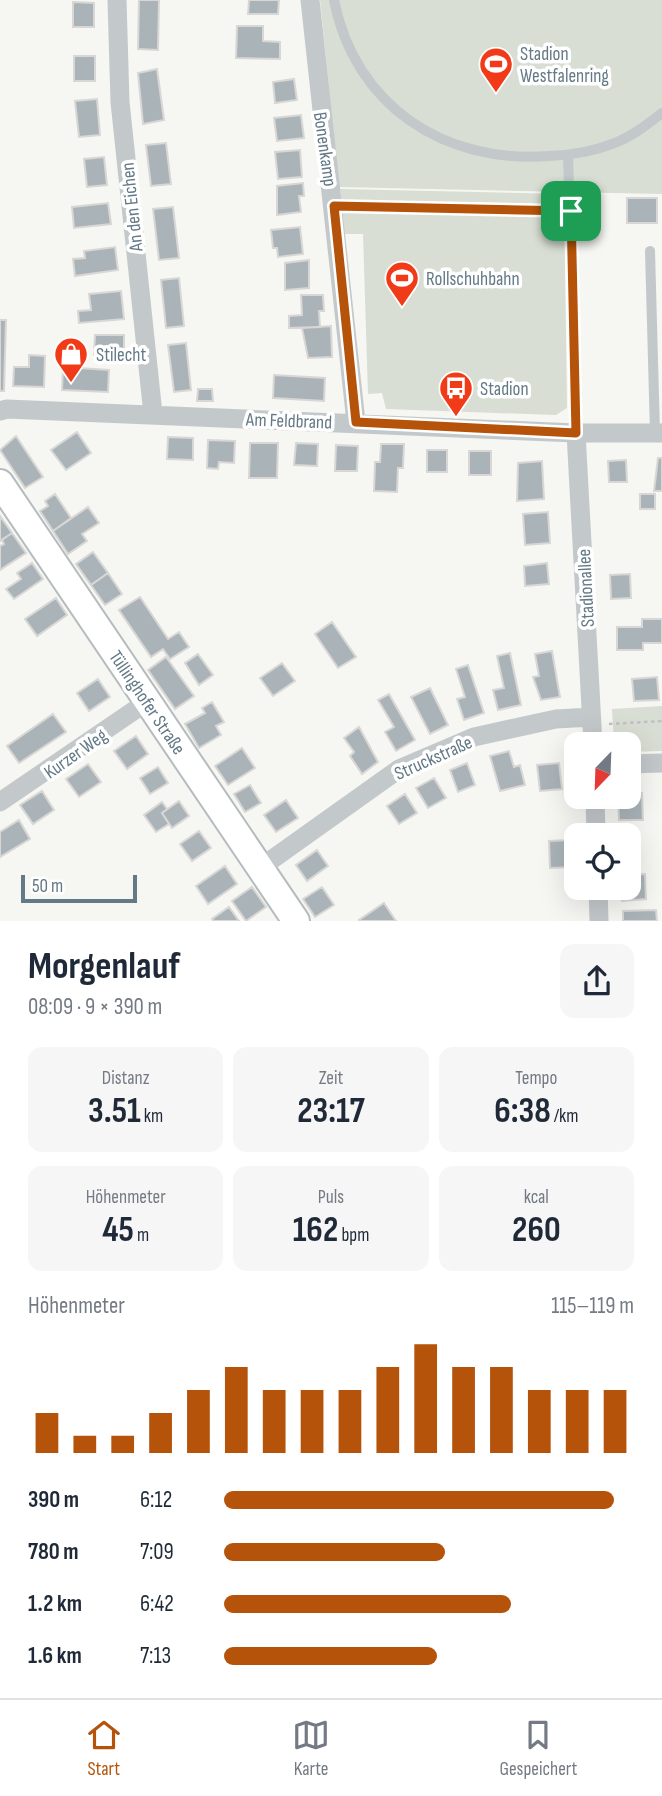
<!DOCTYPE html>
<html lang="de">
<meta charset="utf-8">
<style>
body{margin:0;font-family:"Sofia Sans Condensed",sans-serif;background:#f6f6f7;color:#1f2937;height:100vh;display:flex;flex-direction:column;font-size:26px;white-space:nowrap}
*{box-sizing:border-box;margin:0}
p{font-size:23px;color:#747a83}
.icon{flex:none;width:38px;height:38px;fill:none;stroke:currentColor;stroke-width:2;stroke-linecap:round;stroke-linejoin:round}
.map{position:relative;height:921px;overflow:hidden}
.side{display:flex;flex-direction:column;background:#fff;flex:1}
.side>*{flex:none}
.needle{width:46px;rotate:203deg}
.controls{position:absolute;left:564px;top:732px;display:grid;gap:14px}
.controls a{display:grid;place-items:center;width:77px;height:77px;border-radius:14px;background:#fff;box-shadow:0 7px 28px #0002;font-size:35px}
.scale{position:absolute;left:21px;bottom:18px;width:116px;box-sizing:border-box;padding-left:7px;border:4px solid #637986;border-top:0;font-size:19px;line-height:24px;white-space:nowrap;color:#637986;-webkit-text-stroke:5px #fff;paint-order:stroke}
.pin{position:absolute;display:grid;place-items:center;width:60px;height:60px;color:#fff;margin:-30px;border-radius:14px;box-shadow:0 4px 10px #0006}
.round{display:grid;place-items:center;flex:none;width:74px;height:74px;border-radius:14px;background:#f6f6f7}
.summary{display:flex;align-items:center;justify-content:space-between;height:119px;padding:0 28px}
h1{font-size:38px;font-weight:700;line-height:52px}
.metrics{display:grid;grid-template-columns:repeat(3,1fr);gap:10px;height:119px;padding:7px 28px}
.metrics div{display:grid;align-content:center;border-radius:14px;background:#f6f6f7;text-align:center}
.metrics b{font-size:35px;font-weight:700}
.metrics small{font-size:19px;font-weight:400}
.metrics p{font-size:19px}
.chart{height:196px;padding:14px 28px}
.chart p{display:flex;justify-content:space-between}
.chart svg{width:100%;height:126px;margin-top:7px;stroke:#b45309;stroke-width:6}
ul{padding:0 28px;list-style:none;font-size:23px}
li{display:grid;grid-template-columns:112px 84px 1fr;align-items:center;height:52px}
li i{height:18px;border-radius:9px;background:#b45309}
.dock{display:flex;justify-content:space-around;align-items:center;height:98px;border-top:2px solid #e0e1e3;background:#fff;font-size:19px;color:#747a83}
.dock a{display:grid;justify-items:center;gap:4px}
.dock .current{color:#b45309}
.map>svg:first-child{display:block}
</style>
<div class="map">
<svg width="662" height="921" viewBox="0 0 662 921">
<rect width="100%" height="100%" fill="#f6f6f2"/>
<path fill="#d8ded3" d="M320,0H662V194L339,187Z
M340,189L564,194L567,408L556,415L386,409L382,393L368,394L363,234H345Z
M662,706V751L628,752V744H614L612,709Z"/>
<path fill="#aab4b8" stroke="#d8d7d5" stroke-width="2" d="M139,0H159L158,50L138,49Z
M249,0H279L278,14H248Z
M73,2L94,3V27H73Z
M237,26H263V41L280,42V59L236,58Z
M74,56H95V81H74Z
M157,69L164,120L143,124L138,73Z
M294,79L297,100L275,103L273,82Z
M97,99L100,135L79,137L75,101Z
M301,115L304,138L277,141L274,118Z
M166,143L171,184L151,186L146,145Z
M300,150L302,177L278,179L275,152Z
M104,157L107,185L87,187L84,159Z
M303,183L304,196H299L301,212L277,215V186Z
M627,198H657V223H627Z
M108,203L111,224L74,228L72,207Z
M173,207L179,258L159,260L153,209Z
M300,227L303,254L278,257L277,248H273L271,230Z
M115,247L118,270L75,276L73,259L85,258L84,251Z
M309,260V288L285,290V263Z
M179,278L184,326L166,328L161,280Z
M121,291L124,319L79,323L78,311L91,310L89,294Z
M301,295H323L324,311H319L320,327L289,328V316L302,315Z
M0,320H6L4,391H0Z
M331,326L332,357L308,358L302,328Z
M95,335H124V357L94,355Z
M186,343L191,390L174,392L168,345Z
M29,355L45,356L44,387L13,386L14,367H29Z
M63,367L109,370L108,392L62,390Z
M274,375L325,378L324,401L273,398Z
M198,389H212L213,401H197Z
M77,432L91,453L66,470L51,450Z
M16,436L43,477L25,488L0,450Z
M168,437L193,438V460L167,459Z
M208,440L235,441L234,463L219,462L218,469L207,468Z
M250,443H278L277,478H249Z
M296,443L318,444L317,466L294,465Z
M381,444H404L403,468H398L397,492L374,491L375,462H380Z
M336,445L358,446L357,471H335Z
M427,450H447V472H427Z
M469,451H491V475H469Z
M658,458H662V491H654Z
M626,460L627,482H609L608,461Z
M542,461L544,499L517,501L518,463Z
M55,494L71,518L53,531L40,511L48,506L45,501Z
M640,494H655V509H640Z
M88,507L99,523L82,534L87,541L68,554L53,531Z
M548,512L550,543L525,545L523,514Z
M0,516L12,533L0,541Z
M12,533L26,553L0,570V546L4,544L2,540Z
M93,552L108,573L91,585L76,564Z
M32,563L43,579L14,599L6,589L21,579L17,573Z
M547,563L549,584L525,586L524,566Z
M108,573L122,594L105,605L91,585Z
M630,574L631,598L611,599L610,575Z
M140,597L168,639L179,632L189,647L170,659L163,649L151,657L119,610Z
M56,598L67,615L37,636L25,619Z
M642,619H662V643H643V650H617V627H642Z
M332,622L356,657L338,668L315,634Z
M552,651L560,697L541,700L533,677L539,676L535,654Z
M510,653L521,705L498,710L493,690L504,688L497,656Z
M198,654L213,675L199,685L185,663Z
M166,657L194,696L175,709L148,670Z
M282,663L295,681L273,696L260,678Z
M468,665L484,713L464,720L457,699L465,697L456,669Z
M657,677L659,700L634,701L632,679Z
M98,679L110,697L89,711L77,693Z
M430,688L448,725L430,734L411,697Z
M389,694L415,740L396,751L385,732L394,727L378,700Z
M212,702L224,722L216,726L221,735L199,748L185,724L205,713L202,708Z
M53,714L66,732L19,763L7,746Z
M359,727L378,762L362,774L350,756L354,752L344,738Z
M136,736L148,754L127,769L114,751Z
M242,748L255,768L228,785L215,766Z
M509,751L514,767L520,765L525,785L500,791L490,756Z
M467,763L475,785L458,792L450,770Z
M559,763L562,789L540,791L537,765Z
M88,764L101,782L79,797L66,779Z
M158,767L168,783L150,794L140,778Z
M434,778L446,798L428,808L416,788Z
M250,785L261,803L245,812L234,794Z
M42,791L54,810L33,824L20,805Z
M642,793L643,820H619L618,796Z
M405,794L417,813L399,824L387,806Z
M286,800L298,818L276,832L264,815Z
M179,801L189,816L172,828L162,813Z
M162,802L167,809L162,813L169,824L156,832L144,815Z
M19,820L30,839L0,857V832Z
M199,831L211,848L192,861L180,844Z
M571,840L573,867L550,868L549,841Z
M317,850L328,866L307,881L296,865Z
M225,866L237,884L208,904L196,886Z
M645,874L646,899L622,901V887H628V875Z
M252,887L266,907L246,921L232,901Z
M322,887L334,905L315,917L303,899Z
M384,903L396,921H360L359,920Z
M229,907L239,921H214L212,919Z
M656,910L657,921H623V911Z"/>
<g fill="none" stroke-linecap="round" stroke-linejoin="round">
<g stroke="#b5bcbf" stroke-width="30">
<path id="secondary" d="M0,483L296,921"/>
</g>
<path stroke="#bfc1c3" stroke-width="2.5" stroke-dasharray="3.5 3.5" stroke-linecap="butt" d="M351,207L557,211
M609,724L662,721"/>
<path stroke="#c3c8cb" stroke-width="10" d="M334,0C355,106 444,164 549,156C572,155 596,151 617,142C634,135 648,124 662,113
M568,155L576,433
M650,251L655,433"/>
<path stroke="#c3c8cb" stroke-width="19" d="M117,0L120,102L153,414
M310,0L356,422
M0,411L7,409L576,433H662
M576,433L593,744
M628,764L662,763
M595,796L596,835
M0,802L148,701
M260,868L399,769L474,737L556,719L591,717
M598,887L599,921"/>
<use href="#secondary" stroke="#fff" stroke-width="26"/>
</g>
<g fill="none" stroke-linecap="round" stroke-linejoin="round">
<g stroke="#fff" stroke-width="14">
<path id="route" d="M334,206L571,211L576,433L356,422Z"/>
</g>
<use href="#route" stroke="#b45309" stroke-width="9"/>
</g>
<defs>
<g id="stadium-pin" transform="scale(1.75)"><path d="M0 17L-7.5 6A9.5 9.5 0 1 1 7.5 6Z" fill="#f13b18" stroke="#fff"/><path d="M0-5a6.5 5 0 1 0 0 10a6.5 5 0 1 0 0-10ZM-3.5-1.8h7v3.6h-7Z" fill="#fff"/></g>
<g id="shop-pin" transform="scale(1.75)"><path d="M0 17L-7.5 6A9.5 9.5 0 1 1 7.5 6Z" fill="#f13b18" stroke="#fff"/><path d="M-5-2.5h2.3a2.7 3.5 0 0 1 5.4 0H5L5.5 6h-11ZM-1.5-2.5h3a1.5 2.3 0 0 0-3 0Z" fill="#fff"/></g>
<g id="bus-pin" transform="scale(1.75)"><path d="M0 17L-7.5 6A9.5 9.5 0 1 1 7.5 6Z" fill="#f13b18" stroke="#fff"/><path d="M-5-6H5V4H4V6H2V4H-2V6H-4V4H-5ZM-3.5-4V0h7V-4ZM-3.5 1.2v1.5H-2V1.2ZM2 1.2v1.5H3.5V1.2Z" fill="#fff"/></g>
</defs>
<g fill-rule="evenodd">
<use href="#stadium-pin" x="496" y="64"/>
<use href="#stadium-pin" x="402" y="278"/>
<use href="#shop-pin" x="71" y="354"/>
<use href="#bus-pin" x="456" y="388"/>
</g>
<g text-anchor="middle" stroke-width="7" stroke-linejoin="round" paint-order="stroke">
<g font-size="19" fill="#637986" stroke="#fff" text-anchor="start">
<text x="520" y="60">Stadion<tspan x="520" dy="22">Westfalenring</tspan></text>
<text x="426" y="285">Rollschuhbahn</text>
<text x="96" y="361">Stilecht</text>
<text x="480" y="395">Stadion</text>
</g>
<g font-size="19" fill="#637986" stroke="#fff">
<text transform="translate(326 149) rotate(82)" y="7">Bonenkamp</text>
<text transform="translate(131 207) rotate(-96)" y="7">An den Eichen</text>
<text transform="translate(289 420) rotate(2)" y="7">Am Feldbrand</text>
<text transform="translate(585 588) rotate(-93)" y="7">Stadionallee</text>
<text transform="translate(148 702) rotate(56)" y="7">Tüllinghofer Straße</text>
<text transform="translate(75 753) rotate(-35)" y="7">Kurzer Weg</text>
<text transform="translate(433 757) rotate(-24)" y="7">Struckstraße</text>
</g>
</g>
</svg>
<div class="controls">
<a><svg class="needle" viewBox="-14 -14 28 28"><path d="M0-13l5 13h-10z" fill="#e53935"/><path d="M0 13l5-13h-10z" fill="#747a83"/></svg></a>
<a><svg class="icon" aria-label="locate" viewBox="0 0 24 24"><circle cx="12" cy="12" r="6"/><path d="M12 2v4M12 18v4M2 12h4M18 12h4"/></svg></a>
</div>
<div class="scale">50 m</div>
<div class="pin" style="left:571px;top:211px;background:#1e9e55"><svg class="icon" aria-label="arrive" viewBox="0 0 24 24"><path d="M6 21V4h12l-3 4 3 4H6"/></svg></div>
</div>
<section class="side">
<div class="summary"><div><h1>Morgenlauf</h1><p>08:09 · 9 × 390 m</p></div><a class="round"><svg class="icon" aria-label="share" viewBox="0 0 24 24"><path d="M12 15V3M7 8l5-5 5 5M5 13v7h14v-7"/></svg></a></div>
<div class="metrics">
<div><p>Distanz</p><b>3.51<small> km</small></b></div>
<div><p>Zeit</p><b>23:17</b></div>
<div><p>Tempo</p><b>6:38<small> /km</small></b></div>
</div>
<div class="metrics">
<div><p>Höhenmeter</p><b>45<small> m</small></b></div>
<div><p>Puls</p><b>162<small> bpm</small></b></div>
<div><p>kcal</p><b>260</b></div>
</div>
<div class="chart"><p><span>Höhenmeter</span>115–119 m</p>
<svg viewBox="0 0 160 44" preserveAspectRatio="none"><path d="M5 44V30M15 44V38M25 44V38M35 44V30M45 44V22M55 44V14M65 44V22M75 44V22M85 44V22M95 44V14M105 44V6M115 44V14M125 44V14M135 44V22M145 44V22M155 44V22"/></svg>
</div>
<ul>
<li><b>390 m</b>6:12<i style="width:95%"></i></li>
<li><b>780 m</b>7:09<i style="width:54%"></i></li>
<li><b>1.2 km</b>6:42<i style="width:70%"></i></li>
<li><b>1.6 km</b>7:13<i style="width:52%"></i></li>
</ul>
</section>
<nav class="dock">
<a class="current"><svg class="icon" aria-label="home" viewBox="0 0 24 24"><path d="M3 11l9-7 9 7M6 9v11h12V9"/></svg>Start</a>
<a><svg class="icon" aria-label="map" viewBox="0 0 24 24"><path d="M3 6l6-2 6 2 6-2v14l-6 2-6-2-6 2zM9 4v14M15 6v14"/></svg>Karte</a>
<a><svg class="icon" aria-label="saved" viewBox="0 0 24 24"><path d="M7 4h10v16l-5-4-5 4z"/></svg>Gespeichert</a>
</nav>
